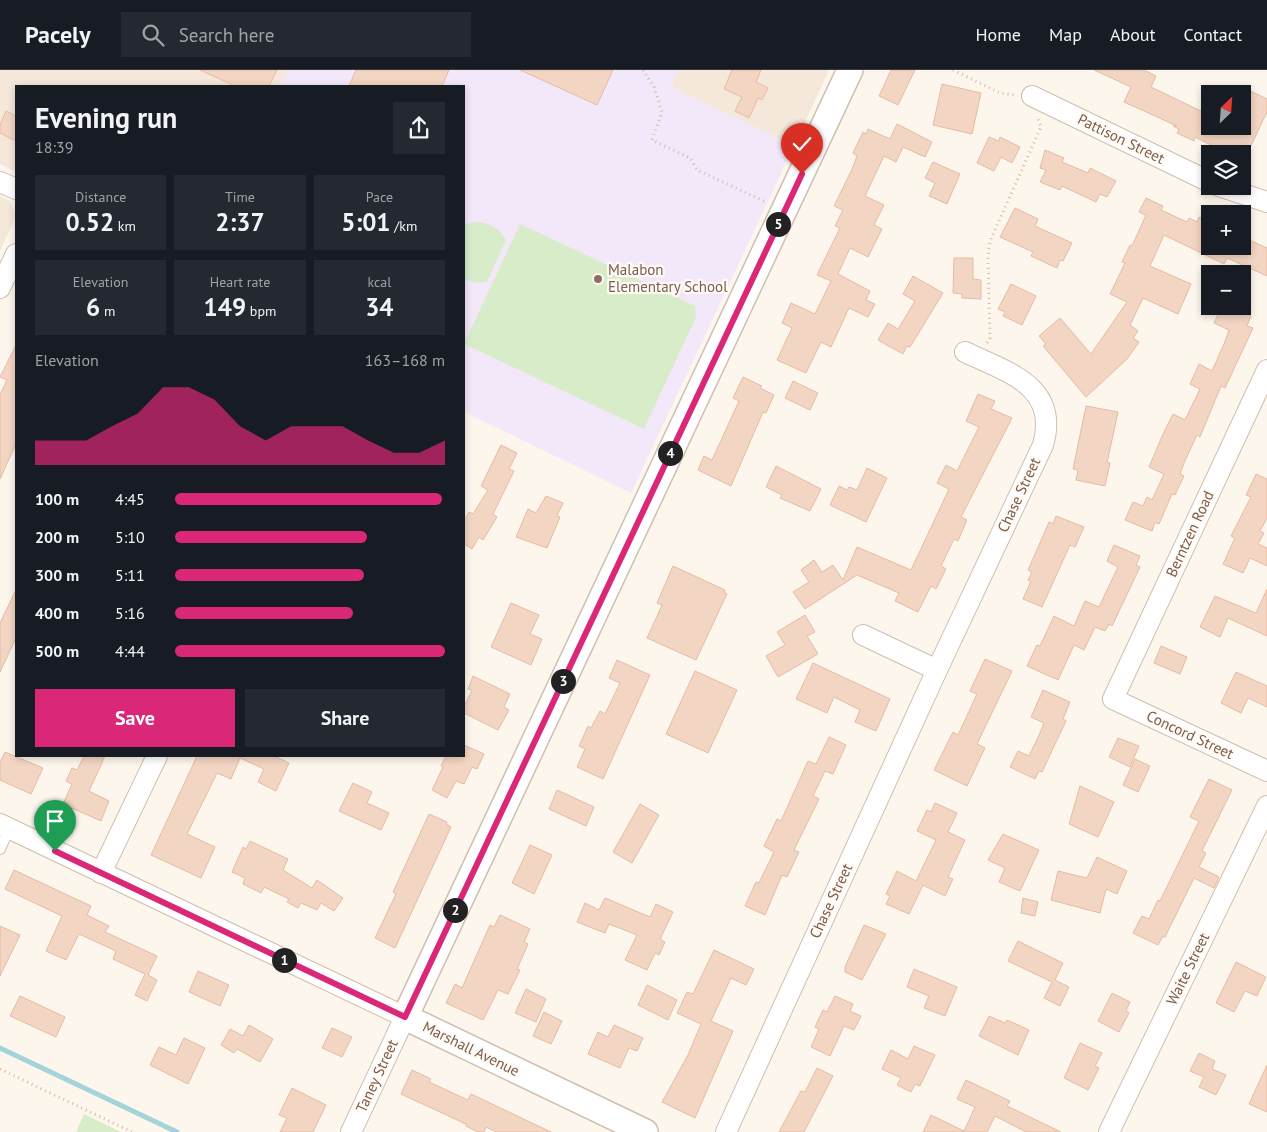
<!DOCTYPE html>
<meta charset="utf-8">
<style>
body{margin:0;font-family:"PT Sans",sans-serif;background:#242831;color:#f1f3f6;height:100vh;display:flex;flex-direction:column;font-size:19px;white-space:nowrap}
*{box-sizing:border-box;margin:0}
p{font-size:16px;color:#9ea1a6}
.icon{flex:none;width:28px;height:28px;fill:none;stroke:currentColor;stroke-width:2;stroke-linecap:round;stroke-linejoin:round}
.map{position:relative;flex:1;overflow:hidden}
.sheet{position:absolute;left:15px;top:15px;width:450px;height:672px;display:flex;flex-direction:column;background:#171b24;border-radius:0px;box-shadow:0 2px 8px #0003}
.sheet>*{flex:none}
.needle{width:32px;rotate:25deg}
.fabs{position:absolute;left:1201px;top:15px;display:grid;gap:10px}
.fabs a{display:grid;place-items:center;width:50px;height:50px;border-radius:0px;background:#171b24;box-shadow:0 2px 8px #0003;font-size:25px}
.pin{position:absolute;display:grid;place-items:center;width:42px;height:42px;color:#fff;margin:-51px -21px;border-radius:50% 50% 50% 0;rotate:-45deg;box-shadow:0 0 5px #0007}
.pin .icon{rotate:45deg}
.km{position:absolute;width:25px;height:25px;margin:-12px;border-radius:50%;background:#222;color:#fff;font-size:14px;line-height:25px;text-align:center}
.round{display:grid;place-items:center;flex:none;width:52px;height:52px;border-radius:0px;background:#242831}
.headline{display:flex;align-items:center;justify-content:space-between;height:85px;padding:0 20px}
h1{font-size:28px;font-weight:800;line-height:38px}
.metrics{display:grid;grid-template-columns:repeat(3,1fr);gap:8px;height:85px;padding:5px 20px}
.metrics div{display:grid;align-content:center;border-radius:0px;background:#242831;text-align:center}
.metrics b{font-size:25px;font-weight:800}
.metrics small{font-size:14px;font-weight:400}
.metrics p{font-size:14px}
.chart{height:140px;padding:10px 20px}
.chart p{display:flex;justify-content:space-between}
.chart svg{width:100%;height:90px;margin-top:5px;fill:#db2777;opacity:.7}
.primary-button{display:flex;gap:10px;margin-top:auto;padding:10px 20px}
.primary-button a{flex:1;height:58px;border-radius:0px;background:#db2777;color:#fff;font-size:20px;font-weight:800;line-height:58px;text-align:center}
.primary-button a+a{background:#242831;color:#f1f3f6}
ul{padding:0 20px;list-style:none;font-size:16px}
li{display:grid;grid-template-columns:80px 60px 1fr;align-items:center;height:38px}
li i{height:12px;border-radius:6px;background:#db2777}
header{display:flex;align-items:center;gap:30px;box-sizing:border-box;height:70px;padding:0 25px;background:#171b24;border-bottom:1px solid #363941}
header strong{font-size:24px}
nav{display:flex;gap:28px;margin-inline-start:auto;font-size:18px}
.search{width:350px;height:45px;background:#242831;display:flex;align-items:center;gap:12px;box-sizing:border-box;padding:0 18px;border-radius:0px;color:#9ea1a6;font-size:19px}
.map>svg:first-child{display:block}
</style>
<header>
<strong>Pacely</strong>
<div class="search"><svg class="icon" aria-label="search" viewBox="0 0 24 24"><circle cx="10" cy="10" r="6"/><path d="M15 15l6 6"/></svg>Search here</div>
<nav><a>Home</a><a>Map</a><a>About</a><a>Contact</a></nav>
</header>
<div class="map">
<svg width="1267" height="1062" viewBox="0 0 1267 1062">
<rect width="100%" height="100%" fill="#fdf6ec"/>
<path fill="#f5e8da" d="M0,0H288L280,16H16V102L0,94Z
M679,0H829L794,76L671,17Z
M0,126L10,131L16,146L0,181Z"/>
<path fill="#f3e8fa" d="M288,0H679L671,17L794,76L631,423L464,342V16H280Z"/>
<path fill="#d8ecc9" d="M474,152C489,152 498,157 506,170L487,212L477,213L464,209V155Z
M520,154L695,236L696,247L644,359L464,274Z
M84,1044L121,1062H76Z"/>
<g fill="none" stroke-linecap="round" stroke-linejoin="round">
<path stroke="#a5d3da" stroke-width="5" d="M0,978L177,1062"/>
</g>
<path fill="#f3d5c3" stroke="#e6bba3" d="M200,0H277L269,16H235Z
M356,0H449L442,16H349Z
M520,0H613L597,35Z
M732,0H761L756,12L768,18L762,30L758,28L749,48L735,41L742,27L724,19Z
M891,0H915L898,35L879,26Z
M1094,0H1144L1156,6L1151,17L1207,44L1201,56H1242V17L1267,29V42L1247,84H1229L1195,67L1194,71L1177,63L1179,59L1173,56H1177L1124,32L1131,17Z
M942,14L981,23L972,64L933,55Z
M6,41L16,46V71L0,63V55Z
M897,54L932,72L925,87L903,77L896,92L884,86L865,126L884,135L874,155L882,159L868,187L850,178L838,204L870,221L866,230L875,234L868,247L849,238L831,277L821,272L806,303L777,290L792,258L782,253L791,233L815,244L831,211L817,205L840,158L835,156L843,140L834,136L853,97L857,86L853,83L863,62L866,64L868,59L890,69Z
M989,67L999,71L1000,67L1020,77L1012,93L1001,87L994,101L977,93Z
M1045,80L1064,88L1062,92L1088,103L1090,98L1116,111L1107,127L1100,124L1096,132L1062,116L1060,120L1040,112L1046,100L1040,98Z
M933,92L960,104L947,134L929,126L935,113L925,108Z
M1146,128L1163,136L1161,140L1187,152L1189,148L1197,152L1199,147L1210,153V176H1242L1245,168L1267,178V206L1227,188L1224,194L1164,165L1150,196L1191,214L1178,244L1143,228L1130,255L1138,261L1133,268L1139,272L1127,289L1086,327L1043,276L1046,274L1039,266L1060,248L1091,284L1127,232L1110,224L1125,193L1122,192L1130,175L1132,176L1146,145L1139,142Z
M1015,138L1038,149L1035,156L1072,173L1063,191L1060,190L1057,198L1031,186L1033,182L1000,167Z
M954,188H973V209L981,210V229L962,228V224L953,223Z
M913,206L943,223L910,277L907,276L903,284L878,270L888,253L898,259L915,231L903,224Z
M1011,214L1036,226L1022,255L1003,246L1005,242L998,239Z
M1222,236H1231L1251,246L1247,256L1253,258L1225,318L1221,316L1200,367L1197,365L1184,393L1180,404L1184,406L1175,425L1172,424L1159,454L1155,452L1152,461L1125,450L1133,432L1143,436L1147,427L1152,430L1164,404L1149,397L1163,364L1173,344L1185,350L1200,319L1190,314L1199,294L1212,301L1224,274L1229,260L1214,253Z
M16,275V374L0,409V325L7,310L0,307Z
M743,307L762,316L760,318L774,325L766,343L763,342L731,416L698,400L704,386L712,390L739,331L733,328Z
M793,311L818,323L810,340L785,328Z
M978,324L995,331L991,339L1012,348L961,447L967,450L958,471L954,469L941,496L946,499L936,519L931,516L918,542L895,531L899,523L857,505L805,539L793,522L809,512L801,500L814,490L822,502L833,495L843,510L857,477L911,500L949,419L937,413L946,395L957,401L979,357L966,351Z
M1086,336L1118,342L1107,393H1110L1105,416L1076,410L1078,400L1073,399Z
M501,375L517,383L509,399L514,401L493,444L497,447L483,470L479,467L472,479L464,474V451L469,442L473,444L488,420L481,416Z
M776,396L821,419L810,441L780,428L782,425L766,417Z
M867,398L887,408L866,452L830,435L839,416L847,420L849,417L857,420Z
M1256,404L1267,409V448L1260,461L1264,463L1258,474L1267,478V496L1250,488L1243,503L1223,494L1235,468L1231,466L1251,427L1246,425Z
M546,426L563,433L557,446L560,447L547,478L516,467L528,439L536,443Z
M1056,446L1084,457L1075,477L1070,475L1042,537L1023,529L1031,511L1028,510L1032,502L1028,500L1049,452L1053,454Z
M1114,475L1140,486L1136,495L1140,497L1112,556L1109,554L1105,561L1095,557L1084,580L1074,575L1058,610L1027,596L1037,575L1040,576L1054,546L1074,556L1085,531L1099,537L1118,497L1107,491Z
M673,496L725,520L724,522L727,524L696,590L647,568L662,535L657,533Z
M1267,519V566L1228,548L1220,567L1200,557L1215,526L1256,543Z
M16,520V568L0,602V553Z
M511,533L539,545L530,564L542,569L531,595L491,577Z
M805,545L815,562L807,566L818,584L778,607L766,586L785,575L777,562Z
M1161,576L1187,587L1180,604L1154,593Z
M985,589L1012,601L977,674L985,678L967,716L934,700L953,662L958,665L977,624L970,621Z
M617,590L650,605L603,709L577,697L585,679L579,676L588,656L591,658L600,641L605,644L620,613L609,608Z
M813,593L890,629L876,661L855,652L860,640L834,627L827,643L796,629Z
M695,601L737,620L708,683L666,664Z
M1236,602L1267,616V637L1248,628L1241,643L1221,633Z
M473,606L510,624L504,637L509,640L498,660L464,643V637L472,620L468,619Z
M1043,620L1070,632L1063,649L1066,651L1057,670L1042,702L1039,701L1035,709L1010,697L1018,681L1029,686L1040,663L1044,653L1031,647Z
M829,667L846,675L833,704L825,701L813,726L819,729L794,780L799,782L787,807L782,805L765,845L745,836L756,812L759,813L774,782L764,776L777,749L781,751L808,691L816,694Z
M1118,668L1139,676L1130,697L1109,687Z
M464,675L484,684L477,699L472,697L464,714L456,711L447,728L432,720L443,697L441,696L446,686H464Z
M5,682L43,698L31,724L0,710V692Z
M84,686H105L89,721L109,731L101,751L63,734L72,714L66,711L72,698L77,700Z
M197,686H274L289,693L276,721L258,712L264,699L240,688L231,709L217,703L187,764L215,777L201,808L151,785Z
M1135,689L1150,696L1138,722L1123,715Z
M1209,709L1232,720L1202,781L1206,783L1199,797L1219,807L1214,818L1194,808L1165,867L1163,866L1158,875L1133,863L1142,846L1149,849L1158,830L1160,831L1199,751L1190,747Z
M353,713L372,722L367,733L389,743L381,760L339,741Z
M1080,716L1114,732L1098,767L1069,754Z
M557,720L594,737L586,756L549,739Z
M935,733L957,743L948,762L965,770L948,807L953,809L945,826L923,815L909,844L886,834L890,826L886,824L897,801L916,811L936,770L917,761L927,740L931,742Z
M640,734L659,745L632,793L613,782Z
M429,744L447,752L446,754L451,757L395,878L375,868L396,824L393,822Z
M1003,764L1039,780L1020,821L999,812L1005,798L988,790Z
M250,771L288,789L283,800L312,818L317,810L343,828L334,841L321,833L317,840L301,833L298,838L287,832L289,829L264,817L261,823L243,814L245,808L232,802L243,777L246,779Z
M530,775L552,785L534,824L512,813Z
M1097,787L1127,801L1117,824L1106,819L1100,843L1051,830L1058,801L1087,808Z
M14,800L91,836L87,845L109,856L105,862L157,886L148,905L157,910L147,931L135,925L145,904L113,889L116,881L79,864L66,890L46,881L62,846L5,819Z
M605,828L650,847L656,834L673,842L661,867V870L665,872L659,885L655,883L647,900L625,890L637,865L609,854L605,863L577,852L585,833L599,840Z
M1023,828L1038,832L1035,846L1021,843Z
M500,845L530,859L524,872L528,874L517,899L520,900L508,924L498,920L483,950L446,933L455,914L462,918L490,855L494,857Z
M864,855L886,864L862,910L845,902V897Z
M0,856L20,865L0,906Z
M1018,871L1063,893L1055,910L1069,917L1060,936L1044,928L1052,912L1008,891Z
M714,880L754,899L746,915L731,908L711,951L733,961L695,1048L662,1032L688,985L701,954L677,943L687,922L693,924Z
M1236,892L1266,907L1257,926L1245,921L1234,942L1216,933Z
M914,899L957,917L945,946L924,938L929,926L907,917Z
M198,901L229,915L220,936L189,922Z
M647,915L677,930L668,950L638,935Z
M526,919L546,929L536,952L515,943Z
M1112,923L1130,932L1126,941L1129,943L1119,962L1098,951Z
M20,926L65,947L56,967L10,946Z
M835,926L853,934L850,941L861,946L854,960L844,956L830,986L811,977L819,959L815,957L823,940L827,942Z
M544,942L562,951L551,974L533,966Z
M989,946L1005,953L1007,950L1029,960L1018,985L979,966Z
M249,955L273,969L260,992L237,979L234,983L221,975L230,959L243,966Z
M614,955L643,968L637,981L629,978L620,998L588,984L598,962L608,967Z
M332,958L352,967L342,987L322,978Z
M184,968L205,978L188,1014L150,995L159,977L176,985Z
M1080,973L1102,983L1095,996L1099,998L1088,1020L1064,1008Z
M914,976L935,985L920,1016L915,1014L911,1022L897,1015L901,1008L882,999L891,980L908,989Z
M1199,983L1215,991L1212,999L1226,1005L1216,1025L1199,1017L1204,1007L1190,1001Z
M1267,995V1042L1249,1034Z
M817,998L833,1006L804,1062H779L801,1021L805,1022Z
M412,1000L431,1009L429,1012L468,1030L471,1024L551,1062H497L486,1057L484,1062H478L466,1056V1054L401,1024Z
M966,1010L1010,1031L1007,1036L1061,1062H1026L995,1046L987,1062H923L931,1045L964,1061L975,1037L957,1029Z
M292,1018L326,1035L313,1062H280L287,1048L279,1045Z"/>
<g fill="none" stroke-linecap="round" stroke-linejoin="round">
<g stroke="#d1beb0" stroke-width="12">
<path id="service" d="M0,779L9,759"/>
</g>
<g stroke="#d1beb0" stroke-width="22">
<path id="minor" d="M1032,26L1210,112
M0,112L16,119
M1219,116L1267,132
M0,218L16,184
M1267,300L1113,629L1267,701
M863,565L937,600
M0,754L405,947L351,1062
M101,803L157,686
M726,1062L937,600L1043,375C1060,316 1007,302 965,282
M1109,1062L1267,736"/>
</g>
<g stroke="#d1beb0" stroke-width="28">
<path id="tertiary" d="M645,1062L405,947L850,0"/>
</g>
<path stroke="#d9b8a5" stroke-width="3" stroke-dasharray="1 4" stroke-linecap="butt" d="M643,0L654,17L662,42L652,70L690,88L697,100L766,132
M953,0L1000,23L1014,25
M987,273L990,268L988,185L990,171L1041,57L1038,49
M0,999L132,1062"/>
<use href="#service" stroke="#fff" stroke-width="10"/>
<use href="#minor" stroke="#fff" stroke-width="20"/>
<use href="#tertiary" stroke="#fff" stroke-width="25"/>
</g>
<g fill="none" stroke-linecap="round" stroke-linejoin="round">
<g stroke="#fff" stroke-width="10">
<path id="route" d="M55,781L405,947L802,104"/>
</g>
<use href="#route" stroke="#db2777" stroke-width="6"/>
</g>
<circle fill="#8d6e63" stroke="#fffaf3" stroke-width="2" cx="598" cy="209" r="5"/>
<g text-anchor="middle" stroke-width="4.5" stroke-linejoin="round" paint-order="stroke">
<g font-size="15" fill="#7a5c4d" stroke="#fffaf3">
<text transform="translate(1121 69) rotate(26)" y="5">Pattison Street</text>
<text transform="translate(1019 425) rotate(-65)" y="5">Chase Street</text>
<text transform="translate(1190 464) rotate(-65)" y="5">Berntzen Road</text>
<text transform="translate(1190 665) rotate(25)" y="5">Concord Street</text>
<text transform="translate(831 831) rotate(-65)" y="5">Chase Street</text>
<text transform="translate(1188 899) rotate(-64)" y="5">Waite Street</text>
<text transform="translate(471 979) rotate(26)" y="5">Marshall Avenue</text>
<text transform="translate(377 1006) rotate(-65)" y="5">Taney Street</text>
</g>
<g font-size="15" fill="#785e54" stroke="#fffaf3" text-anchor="start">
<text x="608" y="205">Malabon<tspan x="608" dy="17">Elementary School</tspan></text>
</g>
</g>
</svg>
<div class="fabs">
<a><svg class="needle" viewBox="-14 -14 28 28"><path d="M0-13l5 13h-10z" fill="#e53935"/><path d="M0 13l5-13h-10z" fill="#9ea1a6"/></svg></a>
<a><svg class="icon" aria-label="layers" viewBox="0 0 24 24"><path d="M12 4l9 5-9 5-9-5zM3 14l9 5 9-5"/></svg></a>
<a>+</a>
<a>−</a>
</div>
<div class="pin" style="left:55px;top:781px;background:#1e9e55"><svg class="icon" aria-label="arrive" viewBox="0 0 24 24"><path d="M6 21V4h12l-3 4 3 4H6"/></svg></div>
<div class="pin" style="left:802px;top:104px;background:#d93025"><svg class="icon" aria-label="check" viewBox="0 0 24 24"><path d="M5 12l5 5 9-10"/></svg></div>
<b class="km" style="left:284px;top:890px">1</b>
<b class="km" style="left:455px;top:840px">2</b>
<b class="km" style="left:563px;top:611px">3</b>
<b class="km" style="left:670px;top:383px">4</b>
<b class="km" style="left:778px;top:154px">5</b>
<section class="sheet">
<div class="headline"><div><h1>Evening run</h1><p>18:39</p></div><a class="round"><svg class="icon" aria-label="share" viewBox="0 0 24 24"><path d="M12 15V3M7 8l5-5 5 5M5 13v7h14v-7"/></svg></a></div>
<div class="metrics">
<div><p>Distance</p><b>0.52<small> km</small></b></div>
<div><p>Time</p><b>2:37</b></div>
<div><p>Pace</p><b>5:01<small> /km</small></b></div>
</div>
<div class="metrics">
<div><p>Elevation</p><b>6<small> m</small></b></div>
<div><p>Heart rate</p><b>149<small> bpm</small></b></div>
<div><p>kcal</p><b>34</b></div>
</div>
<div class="chart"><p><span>Elevation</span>163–168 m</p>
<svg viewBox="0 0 160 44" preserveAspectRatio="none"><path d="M0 44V32L10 32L20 32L30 25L40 19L50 6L60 6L70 12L80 25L90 32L100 25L110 25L120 25L130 32L140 38L150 38L160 32V44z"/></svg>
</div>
<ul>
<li><b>100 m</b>4:45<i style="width:99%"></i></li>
<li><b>200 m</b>5:10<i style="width:71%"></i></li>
<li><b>300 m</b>5:11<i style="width:70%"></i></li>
<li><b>400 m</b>5:16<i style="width:66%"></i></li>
<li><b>500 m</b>4:44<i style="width:100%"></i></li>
</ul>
<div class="primary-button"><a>Save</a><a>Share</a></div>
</section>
</div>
